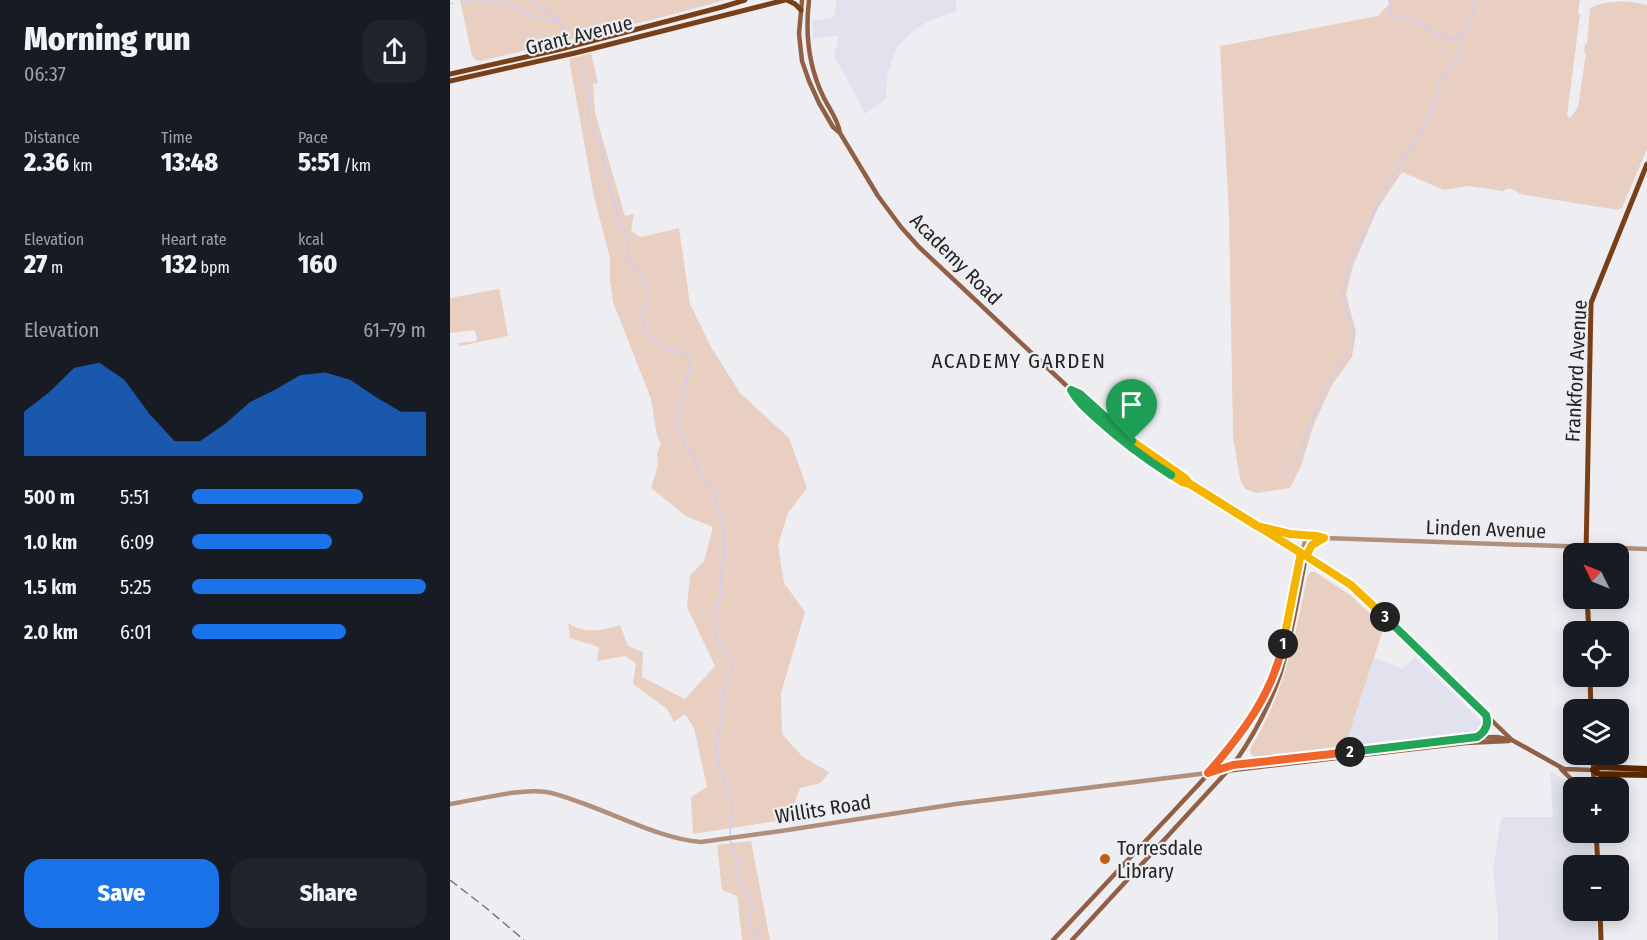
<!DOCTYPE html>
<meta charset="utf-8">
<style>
body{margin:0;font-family:"Fira Sans Condensed",sans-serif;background:#20242c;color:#f1f3f6;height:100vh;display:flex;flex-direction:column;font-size:22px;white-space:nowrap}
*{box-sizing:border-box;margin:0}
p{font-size:20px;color:#9ea1a6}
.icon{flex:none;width:33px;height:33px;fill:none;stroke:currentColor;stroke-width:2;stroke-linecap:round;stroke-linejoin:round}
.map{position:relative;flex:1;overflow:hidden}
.details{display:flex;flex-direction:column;background:#171b24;width:450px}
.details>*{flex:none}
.needle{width:39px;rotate:313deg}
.controls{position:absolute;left:1113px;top:543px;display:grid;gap:12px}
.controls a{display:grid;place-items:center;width:66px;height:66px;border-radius:12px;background:#171b24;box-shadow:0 3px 15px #0003;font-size:30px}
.pin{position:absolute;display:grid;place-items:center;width:51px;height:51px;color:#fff;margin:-62px -26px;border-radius:50% 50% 50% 0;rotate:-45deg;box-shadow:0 0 6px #0007}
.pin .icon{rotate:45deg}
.km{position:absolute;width:30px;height:30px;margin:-15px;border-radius:50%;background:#222;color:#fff;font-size:16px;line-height:30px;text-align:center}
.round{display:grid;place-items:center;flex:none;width:63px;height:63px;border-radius:18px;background:#20242c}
.head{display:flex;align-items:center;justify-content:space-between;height:102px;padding:0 24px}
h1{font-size:33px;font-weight:800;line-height:45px}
.metrics{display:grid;grid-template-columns:repeat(3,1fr);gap:9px;height:102px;padding:6px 24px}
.metrics div{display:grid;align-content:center}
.metrics b{font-size:26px;font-weight:800}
.metrics small{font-size:16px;font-weight:400}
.metrics p{font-size:16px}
.chart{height:168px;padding:12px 24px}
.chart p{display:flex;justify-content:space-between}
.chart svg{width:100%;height:108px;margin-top:6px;fill:#1a73e8;opacity:.7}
.cta{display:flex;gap:12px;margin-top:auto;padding:12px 24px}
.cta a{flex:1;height:69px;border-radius:18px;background:#1a73e8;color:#fff;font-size:24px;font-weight:800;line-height:69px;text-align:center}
.cta a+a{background:#20242c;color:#f1f3f6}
ul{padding:0 24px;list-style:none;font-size:20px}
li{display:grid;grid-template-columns:96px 72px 1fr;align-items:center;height:45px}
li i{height:15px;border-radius:8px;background:#1a73e8}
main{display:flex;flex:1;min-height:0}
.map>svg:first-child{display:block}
</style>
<main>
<section class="details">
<div class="head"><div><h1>Morning run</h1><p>06:37</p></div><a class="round"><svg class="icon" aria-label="share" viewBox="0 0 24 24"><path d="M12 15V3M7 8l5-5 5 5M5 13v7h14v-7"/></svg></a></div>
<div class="metrics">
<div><p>Distance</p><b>2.36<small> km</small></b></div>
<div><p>Time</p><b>13:48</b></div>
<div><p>Pace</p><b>5:51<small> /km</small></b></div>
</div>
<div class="metrics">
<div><p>Elevation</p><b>27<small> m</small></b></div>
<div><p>Heart rate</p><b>132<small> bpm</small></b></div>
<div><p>kcal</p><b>160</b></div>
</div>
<div class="chart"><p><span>Elevation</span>61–79 m</p>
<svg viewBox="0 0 160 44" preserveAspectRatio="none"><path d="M0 44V26L10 18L20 8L30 6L40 13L50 27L60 38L70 38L80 31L90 22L100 17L110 11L120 10L130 13L140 20L150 26L160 26V44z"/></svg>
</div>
<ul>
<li><b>500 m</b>5:51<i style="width:73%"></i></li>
<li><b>1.0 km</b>6:09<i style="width:60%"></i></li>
<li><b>1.5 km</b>5:25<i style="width:100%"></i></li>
<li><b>2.0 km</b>6:01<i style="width:66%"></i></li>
</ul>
<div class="cta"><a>Save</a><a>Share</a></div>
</section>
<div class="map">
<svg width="1197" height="940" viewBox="0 0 1197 940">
<rect width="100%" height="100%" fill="#eeeef2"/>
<path fill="#e1e2ed" d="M387,0H505L507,11L480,20L463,31L449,45L442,60L437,78L436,99L415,114L384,55L389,35L363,39L362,21L384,17Z
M924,657L952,669L965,657L1026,716L1032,722L1033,728L1027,731L895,746Z
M1100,771L1128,787L1124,788V832L1142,833L1143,865L1124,866V910L1146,911L1147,940H1048V915L1043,869L1051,817H1103Z"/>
<path fill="#e9cfc1" d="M10,0H275L209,18L31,61L26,60L22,56Z
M938,0H1130L1128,13L1130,15L1117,115L1120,118L1128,107L1136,53H1134L1135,44L1137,43L1140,8C1157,0 1179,0 1197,5V149L1172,208L1168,210L1070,194C1065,190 1060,186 1053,191L1019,186L994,190L952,172L928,208L903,266L896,294L906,332L902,357L882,385L864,424L851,466L840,488L806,493L795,489L790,479L783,436L779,216L770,46L928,16L939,4Z
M141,53L148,83L143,84L145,113L175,216L184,214L181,231L191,237L229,228L240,304L261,347L290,393L339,438L357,488L338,513L328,545L334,583L355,612L331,693L332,734L353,757L379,772L371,783L350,788L339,819L243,834L241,797L257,787L244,728L235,714L224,722L217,709L183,684L186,663L175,656L147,661L149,647L120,638L118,623C135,634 152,631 170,625L178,646L193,652L192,677L235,699L265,666L237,607L240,575L254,561L263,527L236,516L201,488L208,465L207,454L211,443L207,436L201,399L163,302L160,281V258L144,197L119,59Z
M49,287L58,336L10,346L8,343L26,341L27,337L24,330L0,333V298L48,289Z
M860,572H865L900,595L934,627L895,746L804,757L801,754L800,749C835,692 844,641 857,577Z
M301,841L320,940H292L287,896L272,890L267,845Z"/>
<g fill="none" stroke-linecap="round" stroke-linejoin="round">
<path stroke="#cbcef4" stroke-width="1.5" d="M33,0L58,5L91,19L109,21
M82,0C94,10 111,18 115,34
M941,0V15L966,21L982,31L1003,40C1023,28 1021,21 1025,0
M15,1L23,0
M0,4L3,3
M130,66L141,97L137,114L139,122L151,145L156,175L171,226L177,238L178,259L196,283L198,295L197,304L192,315C194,321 194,329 198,334C203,344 226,352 237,354L240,365L236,384L226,417L235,448L243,453L249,473L263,490L274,530L275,555L271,573L270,597L263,619L266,637L276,652L282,668L280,679L273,691L272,716L266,750L269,767L282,800L280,836
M836,476L850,451L866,410L879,382L888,366L897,354L903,343L904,332L895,308L893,292L894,279L901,260L937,186L977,121L986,98L988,85L1009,54L1012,46L1010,36
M280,840L287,861L289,881L299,895L303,906L298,921L301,927L309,933L307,940"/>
<path stroke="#b18f7b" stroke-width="4.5" d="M851,553L855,542L863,536L874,538L1197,549
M856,556L862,545L874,538
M0,804C27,800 70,788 96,792C109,794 120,799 132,803C169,816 212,839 251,842L331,831L506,804L758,773"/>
<path stroke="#916044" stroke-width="4.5" d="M352,0L349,34L352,61L359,81L369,103L383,127L390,133L428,196L451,227L469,247L621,390C634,415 712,477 740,484
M359,0C355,34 358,65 373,96C379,109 388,119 390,133
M621,390C640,399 654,418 670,432C690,449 712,464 735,478L740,484L901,585L1062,740L1114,769L1143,770
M812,527L840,534L863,536
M1027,737C1034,733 1039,727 1037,718
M1111,769L1122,780L1136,788
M767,772L1016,743L1059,741
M758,773L783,765L1016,738L1047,737L1061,740
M603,940C643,898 682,855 722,813C755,777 794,740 815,695C836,651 842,601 851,553
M622,940L783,765C803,737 819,707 830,675C842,636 848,596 856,556"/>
<path stroke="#793f18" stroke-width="5" d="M337,0L345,4L351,10
M0,74L107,50L272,7L295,0
M0,81L125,53L335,0
M1136,554L1141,303L1197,164
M1137,598L1139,632
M1140,676L1141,710
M1143,754L1144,788
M1146,832L1148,866
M1150,910L1151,940"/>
<path stroke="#5b2700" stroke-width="6" d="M1143,770L1149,767L1197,769
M1143,770L1149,774L1197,775"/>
<path stroke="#757678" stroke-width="1.5" stroke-dasharray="9 4.5" stroke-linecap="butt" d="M0,880L35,907L74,940"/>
</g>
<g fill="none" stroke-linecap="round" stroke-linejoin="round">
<g stroke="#fff" stroke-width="12">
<path id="split-1" d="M682,441L735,478L740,484L851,553L833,644"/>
</g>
<g stroke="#fff" stroke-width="12">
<path id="split-2" d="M833,644C822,695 792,734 758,773L783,765L900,752"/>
</g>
<g stroke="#fff" stroke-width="12">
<path id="split-3" d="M900,752L1027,737C1035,732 1039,725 1036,715L935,617"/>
</g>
<g stroke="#fff" stroke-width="12">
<path id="split-4" d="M721,475L732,482L740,484L807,526L840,534L866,536L874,538L862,545L856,556L901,585L935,617"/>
</g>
<g stroke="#fff" stroke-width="12">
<path id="split-5" d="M682,441L630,394L621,390C627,401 636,409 646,418C670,440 694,458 721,475"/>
</g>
<use href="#split-1" stroke="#f5b400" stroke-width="8"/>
<use href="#split-2" stroke="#f0652b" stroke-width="8"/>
<use href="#split-3" stroke="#22a559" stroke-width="8"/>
<use href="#split-4" stroke="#f5b400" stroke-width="8"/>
<use href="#split-5" stroke="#22a559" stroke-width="8"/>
</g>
<circle fill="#bd5e17" stroke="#eeeef2" stroke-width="2" cx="655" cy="859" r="6"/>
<g text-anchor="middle" stroke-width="4.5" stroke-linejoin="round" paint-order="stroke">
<g font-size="20" fill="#222324" stroke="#eeeef2">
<text transform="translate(129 35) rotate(-14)" y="7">Grant Avenue</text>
<text transform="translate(506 259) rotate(45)" y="7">Academy Road</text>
<text transform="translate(1126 371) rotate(-87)" y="7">Frankford Avenue</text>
<text transform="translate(1036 529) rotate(2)" y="7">Linden Avenue</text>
<text transform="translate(373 809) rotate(-9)" y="7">Willits Road</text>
</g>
<g font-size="20" fill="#222324" stroke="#eeeef2" text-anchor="start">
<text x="667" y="855">Torresdale<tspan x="667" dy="23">Library</tspan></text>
</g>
<g font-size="21" letter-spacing="1.5" fill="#222324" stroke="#eeeef2">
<text x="569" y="368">ACADEMY GARDEN</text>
</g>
</g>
</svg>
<div class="controls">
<a><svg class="needle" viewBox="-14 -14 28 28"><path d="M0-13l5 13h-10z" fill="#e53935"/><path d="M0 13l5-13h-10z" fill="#9ea1a6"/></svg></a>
<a><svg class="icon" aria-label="locate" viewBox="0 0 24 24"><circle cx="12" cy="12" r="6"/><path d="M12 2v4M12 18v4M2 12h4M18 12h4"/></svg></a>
<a><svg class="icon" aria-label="layers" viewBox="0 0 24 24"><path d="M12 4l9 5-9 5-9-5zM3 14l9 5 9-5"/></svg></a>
<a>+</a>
<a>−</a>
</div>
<div class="pin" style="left:682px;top:441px;background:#1e9e55"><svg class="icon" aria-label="arrive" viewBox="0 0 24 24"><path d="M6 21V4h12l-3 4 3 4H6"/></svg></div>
<b class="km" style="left:833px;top:644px">1</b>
<b class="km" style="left:900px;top:752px">2</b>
<b class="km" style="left:935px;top:617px">3</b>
</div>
</main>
